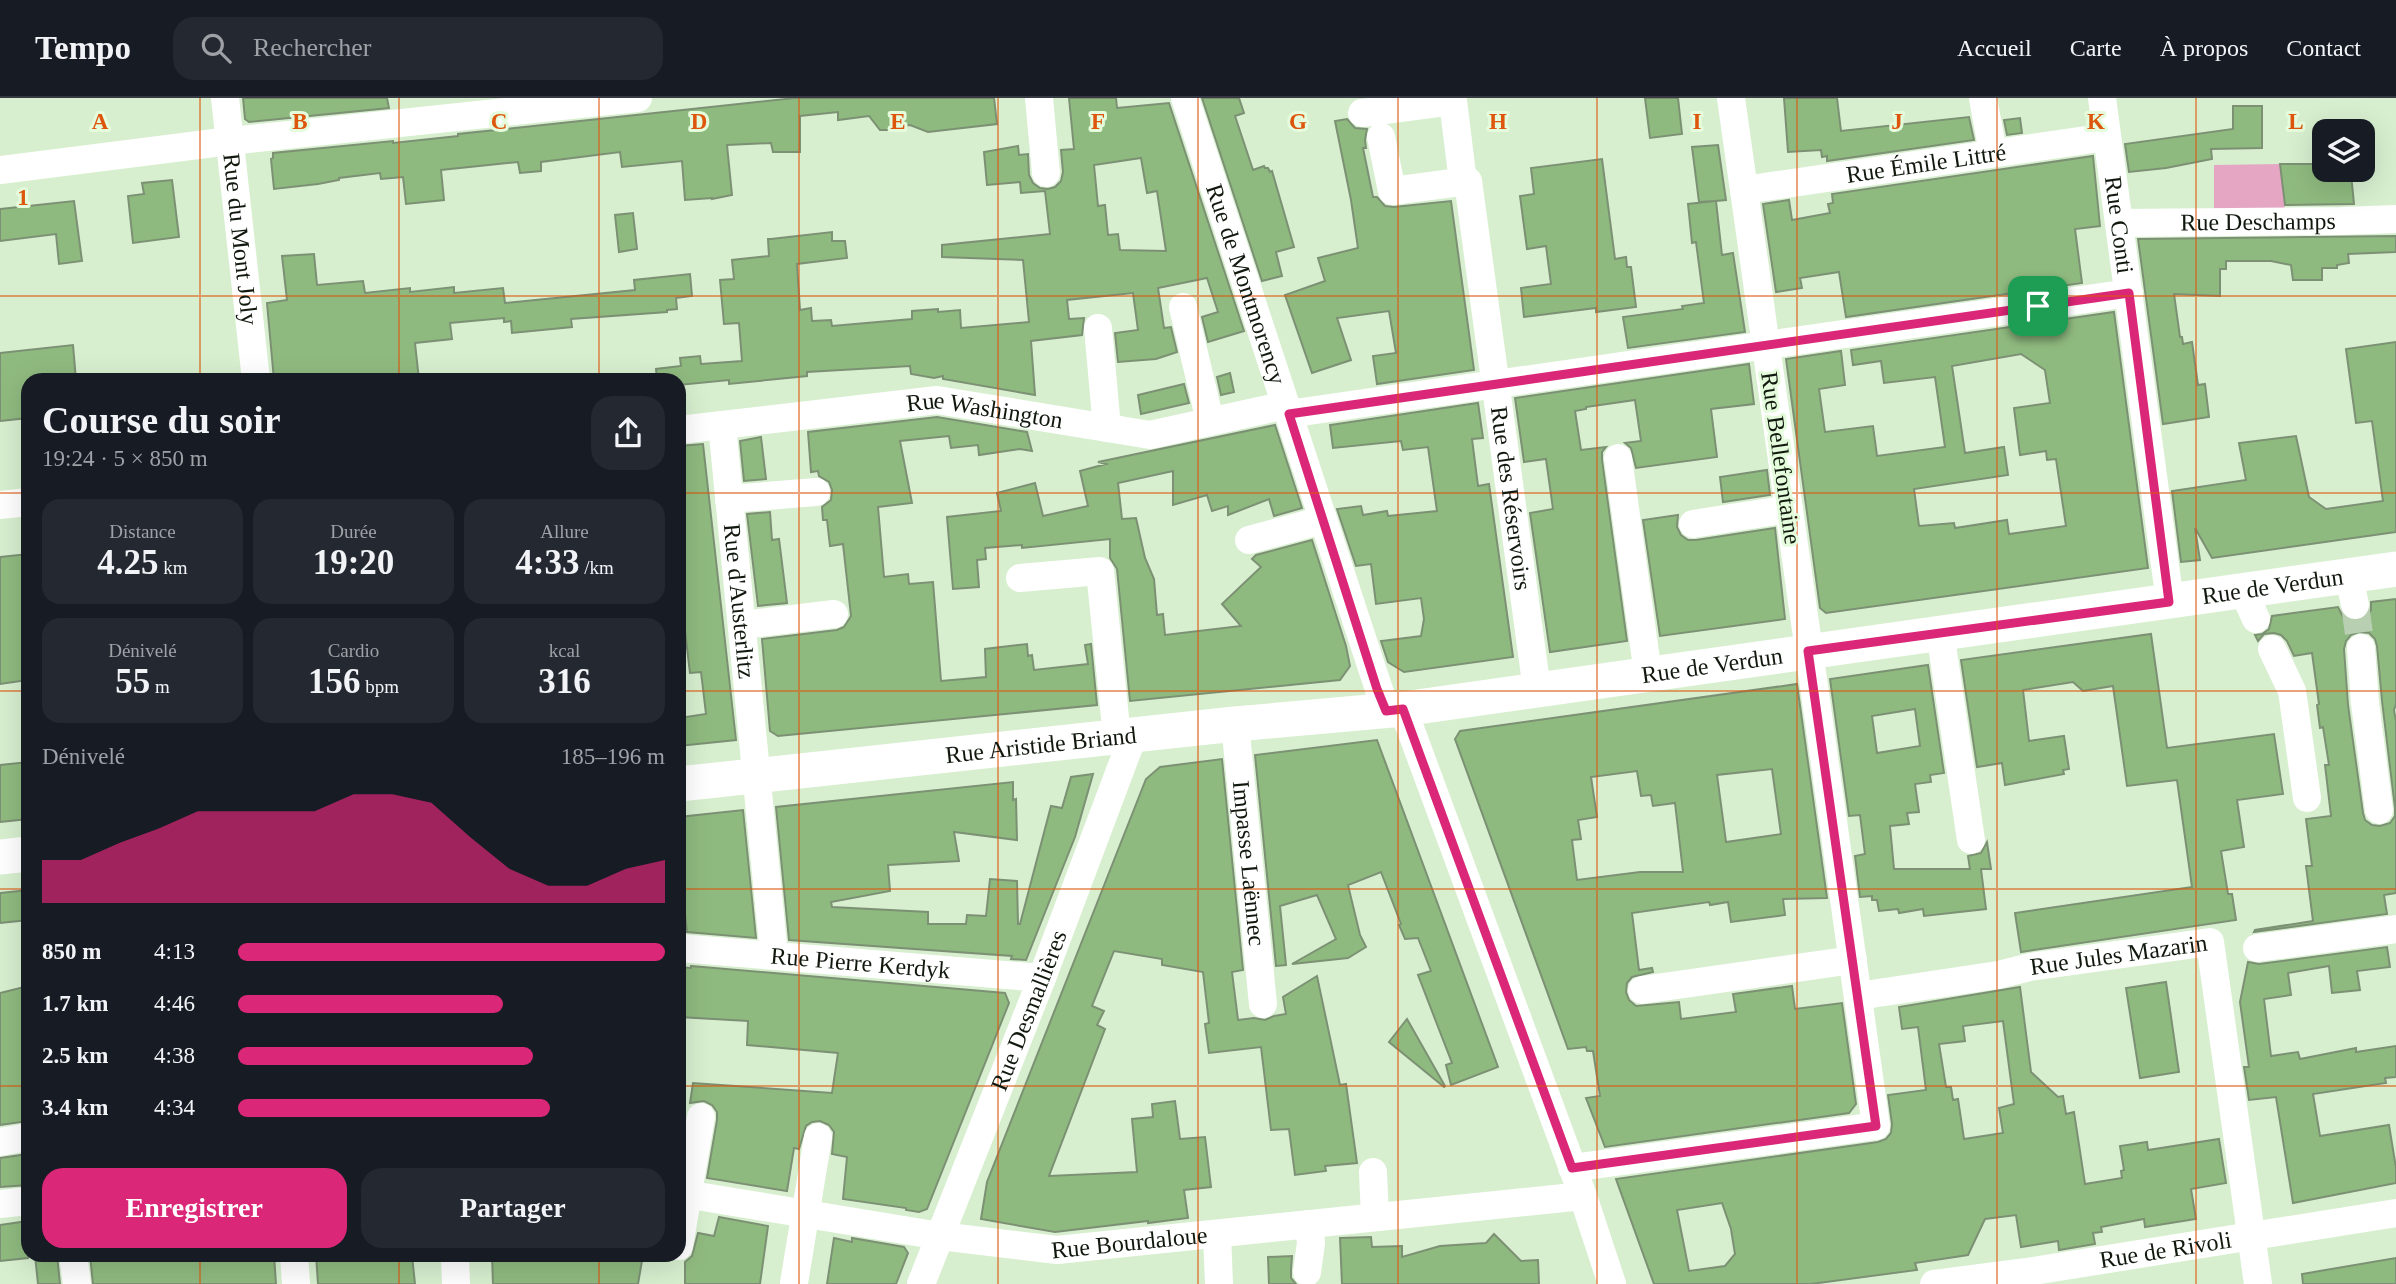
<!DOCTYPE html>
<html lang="fr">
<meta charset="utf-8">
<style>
body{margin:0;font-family:Georgia,serif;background:#242831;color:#f1f3f6;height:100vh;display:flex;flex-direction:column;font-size:26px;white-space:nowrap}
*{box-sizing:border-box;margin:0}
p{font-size:23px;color:#9ea1a6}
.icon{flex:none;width:38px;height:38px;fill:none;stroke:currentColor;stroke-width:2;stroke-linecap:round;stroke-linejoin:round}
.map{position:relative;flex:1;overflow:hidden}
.sheet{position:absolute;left:21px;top:275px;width:665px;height:889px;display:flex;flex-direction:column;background:#171b24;border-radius:21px;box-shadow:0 7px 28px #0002}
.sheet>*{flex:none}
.fabs{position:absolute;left:2312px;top:21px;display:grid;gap:14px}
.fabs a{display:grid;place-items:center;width:63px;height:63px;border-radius:14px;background:#171b24;box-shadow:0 7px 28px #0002;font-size:35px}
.pin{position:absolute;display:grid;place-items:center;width:60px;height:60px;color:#fff;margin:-30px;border-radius:14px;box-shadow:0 4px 10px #0006}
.round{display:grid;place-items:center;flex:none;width:74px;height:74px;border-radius:21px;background:#242831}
.summary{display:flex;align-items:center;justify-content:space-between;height:119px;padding:0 21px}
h1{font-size:38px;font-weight:700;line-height:52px}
.metrics{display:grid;grid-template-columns:repeat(3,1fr);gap:10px;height:119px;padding:7px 21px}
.metrics div{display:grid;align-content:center;border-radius:18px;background:#242831;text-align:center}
.metrics b{font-size:35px;font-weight:700}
.metrics small{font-size:19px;font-weight:400}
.metrics p{font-size:19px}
.chart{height:196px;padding:14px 21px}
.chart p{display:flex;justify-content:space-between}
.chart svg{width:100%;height:126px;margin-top:7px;fill:#db2777;opacity:.7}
.cta{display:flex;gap:14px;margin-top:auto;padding:14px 21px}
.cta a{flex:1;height:80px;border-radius:21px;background:#db2777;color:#fff;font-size:28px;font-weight:700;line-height:80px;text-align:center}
.cta a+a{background:#242831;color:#f1f3f6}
ul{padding:0 21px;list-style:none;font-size:23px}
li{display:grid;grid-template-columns:112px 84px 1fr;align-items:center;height:52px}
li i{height:18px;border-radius:9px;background:#db2777}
header{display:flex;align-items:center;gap:42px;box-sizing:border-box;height:98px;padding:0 35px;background:#171b24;border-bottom:2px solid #363941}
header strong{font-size:33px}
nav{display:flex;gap:38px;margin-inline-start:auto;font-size:24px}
.search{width:490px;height:63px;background:#242831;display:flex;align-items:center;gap:18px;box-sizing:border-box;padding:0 24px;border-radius:21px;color:#9ea1a6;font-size:26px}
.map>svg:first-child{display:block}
</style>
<header>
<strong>Tempo</strong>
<div class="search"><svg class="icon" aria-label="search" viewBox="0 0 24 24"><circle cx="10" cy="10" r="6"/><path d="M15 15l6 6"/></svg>Rechercher</div>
<nav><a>Accueil</a><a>Carte</a><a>À propos</a><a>Contact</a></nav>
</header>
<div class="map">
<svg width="2396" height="1186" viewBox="0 0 2396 1186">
<rect width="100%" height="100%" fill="#d7efcf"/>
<path fill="#e5a6c3" d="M2280,66L2285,112H2214V67Z"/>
<path fill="#8fba7f" stroke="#7c9174" stroke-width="2" fill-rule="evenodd" d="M243,0H387L389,10L249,24L245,21Z
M795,0H994L997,26L928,34L910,27L892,28L889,32H880L869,18L838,22V14L800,18V54H773L771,45L727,47L732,97L712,101V100L685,102L682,63L622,69L620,54L541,64V73L520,75L518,64L441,72L444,102L406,106L403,79L381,81L380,75L339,80V82L318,86L274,91L271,61L273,60V55L393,43V45L458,38V36Z
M1069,0H1116L1117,10L1169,5L1244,233L1208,244L1202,219L1218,214L1207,180L1158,190L1164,230L1171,229L1177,254L1156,261L1118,264L1115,235L1138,232L1133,195L1067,202L1069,221L1084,220L1082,237L1031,243L1035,297L943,281V278L934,280L911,276L910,268L807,274V278L729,286V282L679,287V282H657L656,271L681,268L680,260L700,258L701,266L742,263L739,225L724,226L720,182L734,181L732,162L769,158L768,141H771L832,134V143H845L847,160L797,166L800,212L811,210L812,223L831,222L832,228L912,221V213L938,211V214L960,212L961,230L1029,224L1023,162L942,159V147L1050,136L1045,93L1021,95L1020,84L987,87L984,54L1018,48L1019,57L1028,56L1029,77L1033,85L1040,90L1048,91L1055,89L1061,83L1063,74L1061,52L1074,51ZM1141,60L1147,95L1157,93L1166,153L1120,152L1118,136L1108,137L1105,107L1098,108L1094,67Z
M1202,0H1239L1244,15L1235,18L1253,72L1264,68L1265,70H1268L1270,74L1272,73L1294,149L1276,154L1282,178L1262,183Z
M1645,0H1678L1682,36L1650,40Z
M1784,0H1837L1841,33L1969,19L1974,42L1827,63V58L1822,59L1821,52L1788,54Z
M2233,8H2262V50L2211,51L2212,61L2166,70L2129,74L2125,46L2233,31Z
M2020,20L2022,35L2007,37L2004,22Z
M1347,21L1355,30L1367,31L1365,42L1366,50H1363L1373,99H1377L1385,108L1394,109L1451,103L1474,272L1377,286L1373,258L1396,255L1389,213L1337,220L1351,262L1312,275L1285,197L1325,183L1318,160L1358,150L1351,102L1335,23Z
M1718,47L1726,102L1716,103L1722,157L1733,155L1745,234L1628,250L1623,219L1683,211L1682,208L1704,205L1696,144L1692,145L1688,106L1715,103L1699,104L1692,49Z
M2093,58L2100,128L2075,131L2082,185L1846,219L1839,174L1800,180L1802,190L1776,194L1763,106L1789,102L1792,122L1830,115L1828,106L1833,105L1832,96Z
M1602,61L1615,161L1626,159L1627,169H1631L1636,209L1596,214V210L1524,219L1521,190L1551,186L1546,148L1527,151L1520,98L1534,96L1531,70Z
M2280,66H2324V72H2348V76H2351L2354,106L2285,107Z
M172,82L179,139L133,145L128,98L144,96L142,85Z
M74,103L82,163L59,166L56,136L0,143V111Z
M633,115L637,151L619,154L615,117Z
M2396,138V154L2348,156L2349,165L2337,167V170H2322V182H2293L2291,167L2271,163H2226V171H2220V198L2174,196L2180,239H2182L2183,246L2192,244L2198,287L2205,286L2209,319L2163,326L2138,141Z
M314,156L317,187L363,183L365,195L410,190V194L454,189V195L503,190L505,205L635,192L634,182L690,176L692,198L676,200L677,211L667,212V214L571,221L572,229L512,235L511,223L504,224V220L450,225L452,241L415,245L419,282H274L267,205L287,202L282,158Z
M2114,214L2148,470L1826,515L1820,510L1786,261L1841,253L1845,287L1819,291L1825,334L1873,328L1877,358L1945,349L1935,279L1884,285L1881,263L1853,267L1851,252ZM2021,256L2045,272L2050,305L2014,310L2020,357L2046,353L2047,362L2056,361L2066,428L2009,436L2007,422L1955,430L1954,425L1919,428L1914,391L2008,377L2004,349L1965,355L1952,268Z
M2396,244V434L2212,460L2195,430L2200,462L2181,464L2172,393L2246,382L2239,345L2296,338L2309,399L2326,411L2383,403L2372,323L2356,325L2346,251Z
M73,247L76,282H28V320L0,323V255Z
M1749,266L1754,306L1711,311L1717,359L1636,370L1631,350L1625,345L1641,343L1635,302L1586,309V311L1575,313L1581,352L1606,349L1602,354V362L1627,543L1550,554L1530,415L1553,411L1546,361L1524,364L1515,300Z
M1230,275L1234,294L1221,297L1217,279Z
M1184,286L1189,305L1141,316L1138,297Z
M1478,305L1483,340L1472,341L1478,388L1489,386L1513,559L1404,574L1388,564L1381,543L1421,538L1424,521L1421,500L1376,506L1371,466L1356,468L1337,411L1361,408L1363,417L1387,413L1388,418L1437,413L1428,349L1403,352L1401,343L1333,350L1330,327Z
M937,319L1027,334L1032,353L1020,351L979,357L978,347L951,350L949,338L900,343L912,405L878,409L884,479L908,476L909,486L933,484L941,583L986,579L985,551L1027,546L1028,558L1032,557L1034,572L1088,566L1085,547L1091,546L1097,607L778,638L770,633L762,541L837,532L844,529L851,518L843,446L830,448L827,422H823L822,409L831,402L832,392L829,384L819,378L818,373L811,374L808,334Z
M1275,327L1302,410L1274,418L1269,401L1228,417V408L1212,413L1207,397L1173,407V373L1118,385L1122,421L1136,420L1145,460L1154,481L1157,517L1163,516L1165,537L1241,528L1222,506L1261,469L1252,461L1256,457L1312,442L1346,548L1350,568L1340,582L1130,603L1117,471L1110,460V441L1022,450V447L985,450L986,461L977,462L979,489L953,491L947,419L1001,413L997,395L1035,385L1043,418L1088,408L1080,373L1106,366L1098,364Z
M761,339L766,381L744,383L740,343Z
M703,346L736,642L679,648V620L706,616L701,574L690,575L679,483V444L684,443L679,399V348Z
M1767,372L1770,397L1723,404L1720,379Z
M770,414L772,442L779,441L787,505L758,508L747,416Z
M1678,417L1677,429L1681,437L1688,442H1696L1775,430L1785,521L1660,538L1643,422Z
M28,456V582L0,586V459Z
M2396,501V606L2394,612L2396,623V795L2384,797L2387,816L2254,834L2255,832L2313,823L2306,768H2312L2306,721L2331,718L2325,667H2329L2323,629L2320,630L2317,607L2319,606L2312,555L2294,558L2287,543L2281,537L2274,535L2264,536L2258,543L2255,537L2262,536L2269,531L2272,518L2338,509L2343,519L2350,523H2358L2367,519L2371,512V504ZM2359,534L2369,535L2375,541L2377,548L2382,603L2395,710V718L2390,725L2380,728L2372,727L2365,722L2363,715L2348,607L2344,551L2346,543L2351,537Z
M2151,536L2167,650L2274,636L2283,696L2237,702L2244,749L2221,753L2228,796H2232L2236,822L2021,854L2015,815L2192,789L2177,682L2127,688L2113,588L2083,593L2073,584L2023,592L2029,643L2064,638L2069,671L2063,672L2064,676L2005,687L2002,665L1977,669L1961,562Z
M1928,567L1944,675L1930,677L1931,684L1915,686L1919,714L1907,715L1909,726L1890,728L1894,771H1970L1968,758L1981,755L1987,744L1991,771H1981L1986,811L1924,818L1923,811L1899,815L1898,811L1879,813L1877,802H1872V798L1860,799L1855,758L1865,756L1860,717L1849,718L1830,581ZM1915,611L1920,648L1877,655L1872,618Z
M1797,586L1827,800L1783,801L1785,817L1731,824L1728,804L1710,807L1709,804L1632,815L1639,872L1652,870L1653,874L1632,879L1627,885L1626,894L1629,902L1636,908L1679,904L1681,921L1736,914L1733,896L1792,888L1795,911L1842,905L1856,1006L1849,1015L1605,1049L1586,1000L1600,998L1593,953H1587L1586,949L1568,951L1455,641L1460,633ZM1772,671L1781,736L1726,744L1717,677ZM1637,673L1641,698L1651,697L1653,708L1675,705L1683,774H1640L1577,782L1572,742L1581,741L1578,722L1597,719L1591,679Z
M1377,642L1498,969L1451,987L1446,967L1452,965L1418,877L1431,873L1418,840L1405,841L1399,827L1401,826L1381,774L1348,787L1360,837L1366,849L1348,860L1292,866L1336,841L1317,797L1280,808L1286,867L1276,868L1255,657Z
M1222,661L1243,872L1232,874L1238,922L1254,920L1265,922L1274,918L1286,916L1283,899L1317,878L1340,987L1346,986L1357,1065L1325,1068L1326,1073L1295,1077L1289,1031L1271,1032L1261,949L1209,955L1205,926L1209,925L1203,874L1162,867V861L1114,853L1092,908L1104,913L1097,927L1105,931L1049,1078L1137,1074L1132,1021L1153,1019L1152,1006L1175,1003L1180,1041L1205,1039L1211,1089L1184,1092L1188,1120L1148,1125V1123L1055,1134L981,1121L987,1084L1146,681L1160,669Z
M28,664V721L0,724V667Z
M1093,676L1075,739L1026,862L1011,861L1012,858L789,842L776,709L1013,684V702L1016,701L1017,742L954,734L959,763L888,767L890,793L831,804L832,809L928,814V826H966L967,817L986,818L990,781L1017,783L1018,826H1020L1051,708L1062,710L1071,679Z
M743,712L756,840L687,834L679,767V719Z
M28,792V822L0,825V795Z
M2387,849L2390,869L2357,873L2360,892L2332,895L2329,868L2288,875L2291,897L2264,901L2271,958L2298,954L2300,961L2356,950V954L2396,948V979L2385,980L2386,985L2313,996L2320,1038L2389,1027L2396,1070V1085L2293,1105L2276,999L2249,1002L2244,969H2249L2240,904L2248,864L2259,866Z
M691,868L1005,895L1009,905L927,1111L919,1114L906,1112V1110L843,1101L847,1059L832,1056L834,1034L829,1027L820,1023L812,1024L806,1028L799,1051L794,1050L787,1093L707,1080L717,1022V1014L712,1007L704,1003L690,1005L693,985L832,995L838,955L747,947L748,923L679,919V869L691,870Z
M2166,884L2179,974L2140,980L2126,890Z
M28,888V1023L0,1027V895Z
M2020,889L2031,974L2058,999L2063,998L2066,1016L2074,1014L2085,1086L2122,1080L2121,1073L2124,1072L2120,1048L2147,1044L2148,1052L2219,1041L2226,1085L2191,1091L2196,1121L2145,1129L2144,1121L2101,1129L2102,1134L2093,1135L2095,1146L2059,1152L2058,1143L2021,1149L2016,1117L1985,1121L1968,1157L1915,1165L1917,1172L1811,1186H1654L1616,1081L1878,1044L1886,1041L1891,1035L1892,1026L1888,997L1926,992L1918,929L1902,931L1899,909ZM2003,923L2014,1006L1999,1010L2003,1035L1964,1041L1958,1001L1953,1002L1951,989H1946L1939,946L1965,943L1963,928ZM1722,1105L1731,1131L1735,1156L1725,1168L1689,1173L1677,1112Z
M1407,921L1445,988L1444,989L1389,944Z
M28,1056V1087L0,1089V1060Z
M719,1119L768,1128L760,1186H685V1164L692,1158L698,1135L714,1138Z
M28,1123V1160L0,1163V1127Z
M1494,1136L1521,1163L1538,1162L1539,1186H1342L1340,1140L1371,1139L1372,1149L1402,1148V1159L1440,1148L1486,1145Z
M834,1140L852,1144V1140L904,1149L908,1155L896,1186H827Z
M35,1157H57L60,1186H38Z
M90,1157H274L276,1186H93Z
M316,1157H412L415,1186H318Z
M492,1157H643L638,1186H493Z
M1292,1158L1291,1172V1180L1296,1186H1269L1268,1159Z
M2396,1160V1186H2303L2302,1176Z"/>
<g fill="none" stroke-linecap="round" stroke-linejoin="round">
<path stroke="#b9cfb2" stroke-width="28" stroke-dasharray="28 14" stroke-linecap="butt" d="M2355,507L2361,550"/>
<g stroke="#fff" stroke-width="28">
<path id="s1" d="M225,0L256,282"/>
<path d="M1039,0L1046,75"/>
<path id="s2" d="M1185,0L1386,613"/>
<path d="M1983,0L1993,55"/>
<path id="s3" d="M2102,0L2170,504"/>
<path d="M1362,15L1453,3L1463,84"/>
<path id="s4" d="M1381,39L1392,93L1468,83L1537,592"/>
<path d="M0,72L230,43L638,0"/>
<path id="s5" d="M1744,92L2107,39"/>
<path id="s6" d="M2120,125L2341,123L2396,121"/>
<path d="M1183,209L1210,323"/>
<path d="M1098,230L1107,330"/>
<path d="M1288,316L2129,195"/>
<path id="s7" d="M722,327L774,857"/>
<path id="s8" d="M679,332L937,302L1150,337L1286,307"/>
<path d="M1618,360L1648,576"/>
<path d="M729,401L816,394"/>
<path d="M0,407L28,404"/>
<path d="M1693,426L1789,411"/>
<path d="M1249,442L1323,422"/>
<path d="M2349,478L2355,507"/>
<path d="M1020,480L1100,473L1117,639"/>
<path d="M2243,493L2256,521"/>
<path d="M742,527L834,516"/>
<path d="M1940,534L1971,742"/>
<path d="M2361,550L2365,605L2379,712"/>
<path d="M2272,551L2292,593L2307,700"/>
<path d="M1403,611L1583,1098L1612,1186"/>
<path id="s9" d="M1235,626L1263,906"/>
<path id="s10" d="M679,850L1042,880"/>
<path d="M2257,850L2396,831"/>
<path d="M1642,892L1853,862"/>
<path id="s11" d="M1858,898L1998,877L2030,869L2210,844L2258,1186"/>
<path d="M0,1044L28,1039"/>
<path d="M1572,1070L1876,1028L1731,0"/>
<path d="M1373,1074L1375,1119"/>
<path id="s12" d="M679,1095L940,1138L1057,1152L1583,1098"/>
<path d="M0,1106L28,1103"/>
<path d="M1217,1136L1219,1186"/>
<path d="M679,1148L701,1019"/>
<path d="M73,1157L77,1186"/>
<path d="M294,1157L296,1186"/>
<path d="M455,1157L456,1186"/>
<path d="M1307,1174L1311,1145L1309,1126"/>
<path d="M794,1185L818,1039"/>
<path id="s13" d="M921,1186L1042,880L1133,638"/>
<path id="s14" d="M1934,1186L2027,1174L2396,1115"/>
</g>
<g stroke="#fff" stroke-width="35">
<path id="s15" d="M679,686L1235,626L1403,611L2396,471"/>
<path d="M0,759L28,756"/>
</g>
</g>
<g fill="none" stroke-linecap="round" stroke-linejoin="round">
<g stroke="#fff" stroke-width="14">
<path id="route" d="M2129,195L2169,504L1808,553L1876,1028L1572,1070L1403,611L1386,613L1377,591L1289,316Z"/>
</g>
<use href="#route" stroke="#db2777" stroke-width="9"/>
</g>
<path fill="none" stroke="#dd560c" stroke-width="2" stroke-opacity="0.55" d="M200,0V282M399,0V282M599,0V282M799,0V1186M998,0V1186M1198,0V1186M1398,0V1186M1597,0V1186M1797,0V1186M1997,0V1186M2196,0V1186M0,198H2396M0,395H28M679,395H2396M0,593H28M679,593H2396M0,791H28M679,791H2396M0,988H28M679,988H2396M200,1157V1186M399,1157V1186M599,1157V1186"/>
<g text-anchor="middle" stroke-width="6" stroke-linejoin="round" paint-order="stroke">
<g font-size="24" fill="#11190e" stroke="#e4fcdc">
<text dy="8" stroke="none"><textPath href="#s5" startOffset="184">Rue Émile Littré</textPath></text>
<text dy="8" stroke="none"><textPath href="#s6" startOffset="138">Rue Deschamps</textPath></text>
<text dy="8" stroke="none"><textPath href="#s3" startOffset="128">Rue Conti</textPath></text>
<text dy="8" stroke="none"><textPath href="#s1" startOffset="142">Rue du Mont Joly</textPath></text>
<text dy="8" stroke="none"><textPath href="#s2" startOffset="196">Rue de Montmorency</textPath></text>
<text dy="8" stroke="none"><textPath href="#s8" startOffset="308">Rue Washington</textPath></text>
<text transform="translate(1781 360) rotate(82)" y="8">Rue Bellefontaine</text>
<text dy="8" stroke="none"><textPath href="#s4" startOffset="452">Rue des Réservoirs</textPath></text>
<text dy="8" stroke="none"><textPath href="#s15" startOffset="1606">Rue de Verdun</textPath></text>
<text dy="8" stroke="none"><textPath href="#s7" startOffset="177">Rue d'Austerlitz</textPath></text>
<text dy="8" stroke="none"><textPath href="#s15" startOffset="1040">Rue de Verdun</textPath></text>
<text dy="8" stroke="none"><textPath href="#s15" startOffset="364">Rue Aristide Briand</textPath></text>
<text dy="8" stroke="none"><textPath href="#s9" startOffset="140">Impasse Laënnec</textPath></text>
<text dy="8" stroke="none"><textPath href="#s11" startOffset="264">Rue Jules Mazarin</textPath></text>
<text dy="8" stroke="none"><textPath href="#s10" startOffset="182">Rue Pierre Kerdyk</textPath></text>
<text dy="8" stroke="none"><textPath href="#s13" startOffset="294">Rue Desmallières</textPath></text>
<text dy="8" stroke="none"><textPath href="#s12" startOffset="455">Rue Bourdaloue</textPath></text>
<text dy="8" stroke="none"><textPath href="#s14" startOffset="234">Rue de Rivoli</textPath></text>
</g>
</g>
<g font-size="23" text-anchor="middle" font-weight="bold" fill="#dd560c" stroke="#e4fcdc" stroke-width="6" stroke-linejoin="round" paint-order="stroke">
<text x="100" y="31">A</text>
<text x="300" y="31">B</text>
<text x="499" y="31">C</text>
<text x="699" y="31">D</text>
<text x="898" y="31">E</text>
<text x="1098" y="31">F</text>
<text x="1298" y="31">G</text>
<text x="1498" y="31">H</text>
<text x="1697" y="31">I</text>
<text x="1897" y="31">J</text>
<text x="2096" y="31">K</text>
<text x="2296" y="31">L</text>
<text x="23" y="107">1</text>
</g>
</svg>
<div class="fabs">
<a><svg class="icon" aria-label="layers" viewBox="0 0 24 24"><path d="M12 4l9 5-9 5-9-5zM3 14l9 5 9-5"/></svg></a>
</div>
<div class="pin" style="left:2038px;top:208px;background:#1e9e55"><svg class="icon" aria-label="arrive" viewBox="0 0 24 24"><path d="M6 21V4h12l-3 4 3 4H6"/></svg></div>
<section class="sheet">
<div class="summary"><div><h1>Course du soir</h1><p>19:24 · 5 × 850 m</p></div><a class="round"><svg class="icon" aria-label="share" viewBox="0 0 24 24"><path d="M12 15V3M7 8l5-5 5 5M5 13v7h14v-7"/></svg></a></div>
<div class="metrics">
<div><p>Distance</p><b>4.25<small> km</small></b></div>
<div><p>Durée</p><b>19:20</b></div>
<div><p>Allure</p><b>4:33<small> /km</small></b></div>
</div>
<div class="metrics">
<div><p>Dénivelé</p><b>55<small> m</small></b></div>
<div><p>Cardio</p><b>156<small> bpm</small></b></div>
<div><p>kcal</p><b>316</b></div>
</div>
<div class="chart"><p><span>Dénivelé</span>185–196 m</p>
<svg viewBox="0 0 160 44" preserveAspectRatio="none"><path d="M0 44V29L10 29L20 23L30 18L40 12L50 12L60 12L70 12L80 6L90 6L100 9L110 21L120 32L130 38L140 38L150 32L160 29V44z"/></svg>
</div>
<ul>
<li><b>850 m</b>4:13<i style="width:100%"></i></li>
<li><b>1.7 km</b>4:46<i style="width:62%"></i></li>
<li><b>2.5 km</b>4:38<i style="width:69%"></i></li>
<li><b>3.4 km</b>4:34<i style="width:73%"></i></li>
</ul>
<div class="cta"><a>Enregistrer</a><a>Partager</a></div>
</section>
</div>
